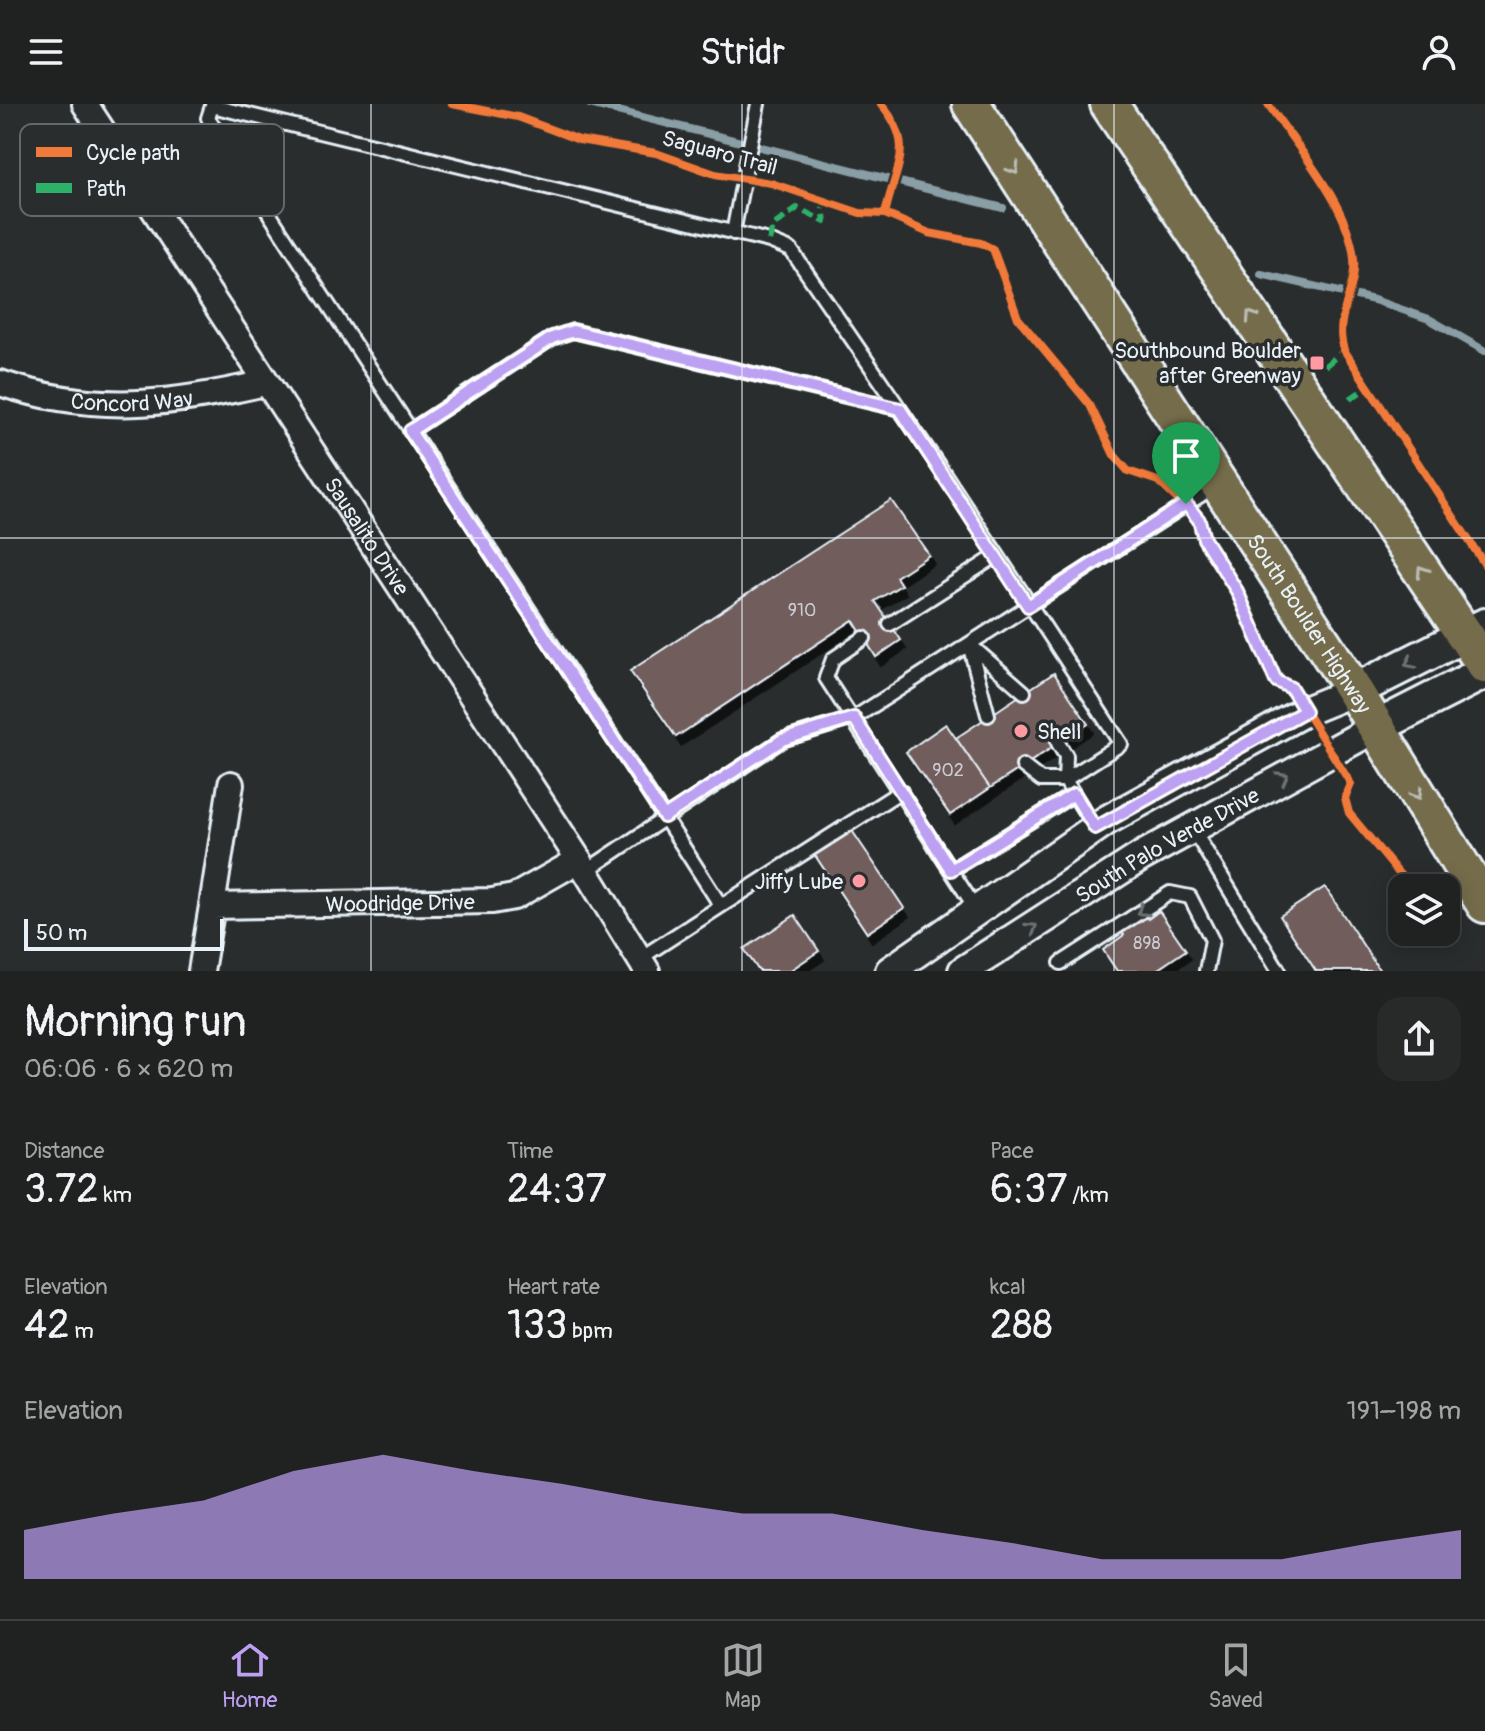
<!DOCTYPE html>
<meta charset="utf-8">
<style>
body{margin:0;font-family:Pangolin,sans-serif;background:#282a2a;color:#f1f3f6;height:100vh;display:flex;flex-direction:column;font-size:30px;white-space:nowrap}
*{box-sizing:border-box;margin:0}
p{font-size:26px;color:#a2a4a5}
.icon{flex:none;width:44px;height:44px;fill:none;stroke:currentColor;stroke-width:2;stroke-linecap:round;stroke-linejoin:round}
.map{position:relative;height:867px;overflow:hidden}
.side{display:flex;flex-direction:column;background:#202222;flex:1}
.side>*{flex:none}
.controls{position:absolute;left:1388px;top:770px;display:grid;gap:16px}
.controls a{display:grid;place-items:center;width:72px;height:72px;border-radius:16px;background:#202222;box-shadow:0 4px 20px #0003,0 0 0 2px #3d3f40;font-size:40px}
.scale{position:absolute;left:24px;bottom:20px;width:200px;box-sizing:border-box;padding-left:8px;border:4px solid #e8f1f8;border-top:0;font-size:22px;line-height:28px;white-space:nowrap;color:#e8f1f8;-webkit-text-stroke:6px #2a2d2e;paint-order:stroke}
.pin{position:absolute;display:grid;place-items:center;width:68px;height:68px;color:#fff;margin:-82px -34px;border-radius:50% 50% 50% 0;rotate:-45deg;box-shadow:0 0 8px #0007}
.pin .icon{rotate:45deg}
.round{display:grid;place-items:center;flex:none;width:84px;height:84px;border-radius:24px;background:#282a2a}
.head{display:flex;align-items:center;justify-content:space-between;height:136px;padding:0 24px}
h1{font-size:44px;font-weight:600;line-height:60px}
.metrics{display:grid;grid-template-columns:repeat(3,1fr);gap:12px;height:136px;padding:8px 24px}
.metrics div{display:grid;align-content:center}
.metrics b{font-size:40px;font-weight:600}
.metrics small{font-size:22px;font-weight:400}
.metrics p{font-size:22px}
.chart{height:224px;padding:16px 24px}
.chart p{display:flex;justify-content:space-between}
.chart svg{width:100%;height:144px;margin-top:8px;fill:#bca0f2;opacity:.7}
header{display:flex;justify-content:space-between;align-items:center;height:104px;padding:0 24px;background:#202222;font-size:36px;font-weight:600}
.tab-bar{display:flex;justify-content:space-around;align-items:center;height:112px;border-top:2px solid #3d3f40;background:#202222;font-size:22px;color:#a2a4a5}
.tab-bar a{display:grid;justify-items:center;gap:4px}
.tab-bar .selected{color:#bca0f2}
.map>svg:first-child{display:block}
</style>
<header><svg class="icon" aria-label="menu" viewBox="0 0 24 24"><path d="M4 6h16M4 12h16M4 18h16"/></svg>Stridr<svg class="icon" aria-label="person" viewBox="0 0 24 24"><circle cx="12" cy="8" r="4"/><path d="M4 21q1-7 8-7t8 7"/></svg></header>
<div class="map">
<svg width="1485" height="867" viewBox="0 0 1485 867">
<defs>
<filter id="shadow"><feDropShadow dx="5" dy="9" stdDeviation="0" flood-color="#0009"/></filter>
</defs>
<rect width="100%" height="100%" fill="#2a2d2e"/>
<filter id="ink" filterUnits="userSpaceOnUse"><feTurbulence type="fractalNoise" baseFrequency=".0125" numOctaves="2"/><feDisplacementMap in="SourceGraphic" scale="16" xChannelSelector="R" yChannelSelector="G"/><feConvolveMatrix kernelMatrix="1 2 1 2 8 2 1 2 1" color-interpolation-filters="sRGB"/></filter>
<g filter="url(#ink)">
<g fill="none" stroke-linecap="round" stroke-linejoin="round">
<path stroke="#899ea5" stroke-width="8" d="M590,0L1003,104
M1261,170L1374,196L1429,215L1485,247"/>
</g>
<path fill="#705d5b" stroke="#e8f1f8" stroke-width="2" filter="url(#shadow)" d="M891,396L929,451L896,473L901,481L875,497L901,536L876,553L853,516L676,633L630,567Z
M1054,569L1088,620L990,684L956,634Z
M946,620L990,684L950,711L906,648Z
M851,725L904,804L867,829L814,750Z
M1325,783L1380,867H1316L1280,812Z
M1140,803L1148,815L1159,807L1186,846L1155,867H1117L1103,846L1124,831L1116,819Z
M795,811L819,847L789,867H759L744,845Z"/>
<g fill="none" stroke-linecap="round" stroke-linejoin="round">
<g stroke="#e8f1f8" stroke-width="18">
<path id="service" d="M733,129L758,0
M410,327L552,234L573,227L900,305
M890,520L996,452
M864,534L833,555L826,574L976,805
M988,611L969,540L1024,588
M1023,662L1041,676H1065L1066,652L1058,639
M1192,724L1279,867
M951,766L1074,690
M586,767L782,636L854,614L1215,382
M721,802L901,687
M639,855L721,802C553,537 376,279 208,14L212,2L769,137L791,146L945,371L1121,640L1065,676L1095,724
M1061,859L1170,789L1190,793L1212,836L1206,867"/>
</g>
<g stroke="#e8f1f8" stroke-width="30">
<g id="minor">
<path id="s1" d="M85,0L579,756L647,867"/>
<path id="s2" d="M0,279C95,311 170,301 265,279"/>
<path d="M212,802L231,680"/>
<path id="s3" d="M201,867L212,802L492,797L514,793L579,756"/>
</g>
</g>
<g stroke="#e8f1f8" stroke-width="34">
<g id="tertiary">
<path d="M890,867L1107,716L1305,607L1354,587"/>
<path id="s4" d="M963,867L1142,752L1377,623"/>
</g>
</g>
<g stroke="#e8f1f8" stroke-width="38">
<path id="secondary" d="M1354,587L1485,521
M1377,623L1485,568"/>
</g>
<g stroke="#e8f1f8" stroke-width="42">
<g id="primary">
<path id="s5" d="M971,0L1354,587L1485,800"/>
<path d="M1109,0L1485,561"/>
</g>
</g>
<use href="#service" stroke="#2a2d2e" stroke-width="12"/>
<use href="#minor" stroke="#2a2d2e" stroke-width="24"/>
<use href="#tertiary" stroke="#2a2d2e" stroke-width="28"/>
<use href="#secondary" stroke="#2a2d2e" stroke-width="32"/>
<use href="#primary" stroke="#746c4b" stroke-width="36"/>
<path stroke="#2db169" stroke-width="6" stroke-dasharray="12 6" stroke-linecap="butt" d="M769,137L773,122L797,104L825,118L822,95
M1325,262L1344,246
M1350,295L1366,284"/>
<g stroke="#2a2d2e" stroke-width="13">
<path id="cycleway" d="M452,0L518,13L579,36L656,49L715,70L771,79L860,109L885,110
M881,0C917,42 895,63 885,110L929,129L981,139L993,145L1018,214L1090,301L1114,351L1128,367L1158,377L1199,416L1204,435L1237,487L1276,577L1291,584L1351,680L1345,694L1349,709L1411,784
M1268,0C1297,43 1350,103 1354,155C1357,186 1333,214 1344,246L1485,461"/>
</g>
<use href="#cycleway" stroke="#f17a3a" stroke-width="8"/>
</g>
<defs><path id="oneway-chevron" d="M-2-3.5L2.5 0L-2 3.5" fill="none" stroke-width="1.6" stroke-linecap="round" stroke-linejoin="round" transform="scale(2)"/></defs>
<g stroke="#babcb3">
<use href="#oneway-chevron" transform="translate(1014 65) rotate(57)"/>
<use href="#oneway-chevron" transform="translate(1251 212) rotate(-124)"/>
<use href="#oneway-chevron" transform="translate(1422 467) rotate(-124)"/>
<use href="#oneway-chevron" transform="translate(1417 690) rotate(59)"/>
</g>
<g stroke="#6c7275">
<use href="#oneway-chevron" transform="translate(1410 559) rotate(154)"/>
<use href="#oneway-chevron" transform="translate(1283 673) rotate(-29)"/>
<use href="#oneway-chevron" transform="translate(1142 807) rotate(147)"/>
<use href="#oneway-chevron" transform="translate(1032 824) rotate(-33)"/>
</g>
</g>
<g fill="none" stroke-linecap="round" stroke-linejoin="round" filter="url(#ink)">
<g stroke="#fff" stroke-width="16">
<path id="route" d="M573,227L900,305L1028,502L1186,400L1199,416L1204,435L1237,487L1276,577L1291,584L1305,607L1095,724L1074,690L951,766L854,614L782,636L664,713L410,327L552,234Z"/>
</g>
<use href="#route" stroke="#bca0f2" stroke-width="10"/>
</g>
<path fill="none" stroke="#e8f1f8" stroke-width="2" stroke-opacity="0.55" d="M371,0V867M742,0V867M1114,0V867M0,434H1485"/>
<g fill="#ff9aa2" stroke="#2a2d2e" stroke-width="3">
<rect x="1309" y="251" width="16" height="16" rx="4"/>
<circle cx="1021" cy="627" r="8"/>
<circle cx="859" cy="777" r="8"/>
</g>
<g text-anchor="middle" stroke-width="7" stroke-linejoin="round" paint-order="stroke">
<g font-size="18" fill="#caccd1">
<text x="802" y="512">910</text>
<text x="948" y="672">902</text>
<text x="1147" y="845">898</text>
</g>
<g font-size="22" fill="#e8f1f8" stroke="#2a2d2e">
<text transform="translate(720 48) rotate(15)" y="8">Saguaro Trail</text>
<text dy="8" stroke="none"><textPath href="#s2" startOffset="134">Concord Way</textPath></text>
<text dy="8" stroke="none"><textPath href="#s1" startOffset="516">Sausalito Drive</textPath></text>
<text dy="8" stroke="none"><textPath href="#s5" startOffset="620">South Boulder Highway</textPath></text>
<text dy="8" stroke="none"><textPath href="#s4" startOffset="240">South Palo Verde Drive</textPath></text>
<text dy="8" stroke="none"><textPath href="#s3" startOffset="254">Woodridge Drive</textPath></text>
</g>
<g font-size="22" fill="#e8f1f8" stroke="#2a2d2e" text-anchor="end">
<text x="1301" y="254">Southbound Boulder<tspan x="1301" dy="25">after Greenway</tspan></text>
<text x="1037" y="635" text-anchor="start">Shell</text>
<text x="843" y="785">Jiffy Lube</text>
</g>
</g>
<rect x="20" y="20" width="264" height="92" rx="12" fill="#2a2d2e" stroke="#63686b" stroke-width="2"/>
<rect x="36" y="43" width="36" height="10" fill="#f17a3a"/>
<rect x="36" y="79" width="36" height="10" fill="#2db169"/>
<g font-size="22" fill="#e8f1f8">
<text x="86" y="56">Cycle path</text>
<text x="86" y="92">Path</text>
</g>
</svg>
<div class="controls">
<a><svg class="icon" aria-label="layers" viewBox="0 0 24 24"><path d="M12 4l9 5-9 5-9-5zM3 14l9 5 9-5"/></svg></a>
</div>
<div class="scale">50 m</div>
<div class="pin" style="left:1186px;top:400px;background:#1e9e55"><svg class="icon" aria-label="arrive" viewBox="0 0 24 24"><path d="M6 21V4h12l-3 4 3 4H6"/></svg></div>
</div>
<section class="side">
<div class="head"><div><h1>Morning run</h1><p>06:06 · 6 × 620 m</p></div><a class="round"><svg class="icon" aria-label="share" viewBox="0 0 24 24"><path d="M12 15V3M7 8l5-5 5 5M5 13v7h14v-7"/></svg></a></div>
<div class="metrics">
<div><p>Distance</p><b>3.72<small> km</small></b></div>
<div><p>Time</p><b>24:37</b></div>
<div><p>Pace</p><b>6:37<small> /km</small></b></div>
</div>
<div class="metrics">
<div><p>Elevation</p><b>42<small> m</small></b></div>
<div><p>Heart rate</p><b>133<small> bpm</small></b></div>
<div><p>kcal</p><b>288</b></div>
</div>
<div class="chart"><p><span>Elevation</span>191–198 m</p>
<svg viewBox="0 0 160 44" preserveAspectRatio="none"><path d="M0 44V29L10 24L20 20L30 11L40 6L50 11L60 15L70 20L80 24L90 24L100 29L110 33L120 38L130 38L140 38L150 33L160 29V44z"/></svg>
</div>
</section>
<nav class="tab-bar">
<a class="selected"><svg class="icon" aria-label="home" viewBox="0 0 24 24"><path d="M3 11l9-7 9 7M6 9v11h12V9"/></svg>Home</a>
<a><svg class="icon" aria-label="map" viewBox="0 0 24 24"><path d="M3 6l6-2 6 2 6-2v14l-6 2-6-2-6 2zM9 4v14M15 6v14"/></svg>Map</a>
<a><svg class="icon" aria-label="saved" viewBox="0 0 24 24"><path d="M7 4h10v16l-5-4-5 4z"/></svg>Saved</a>
</nav>
